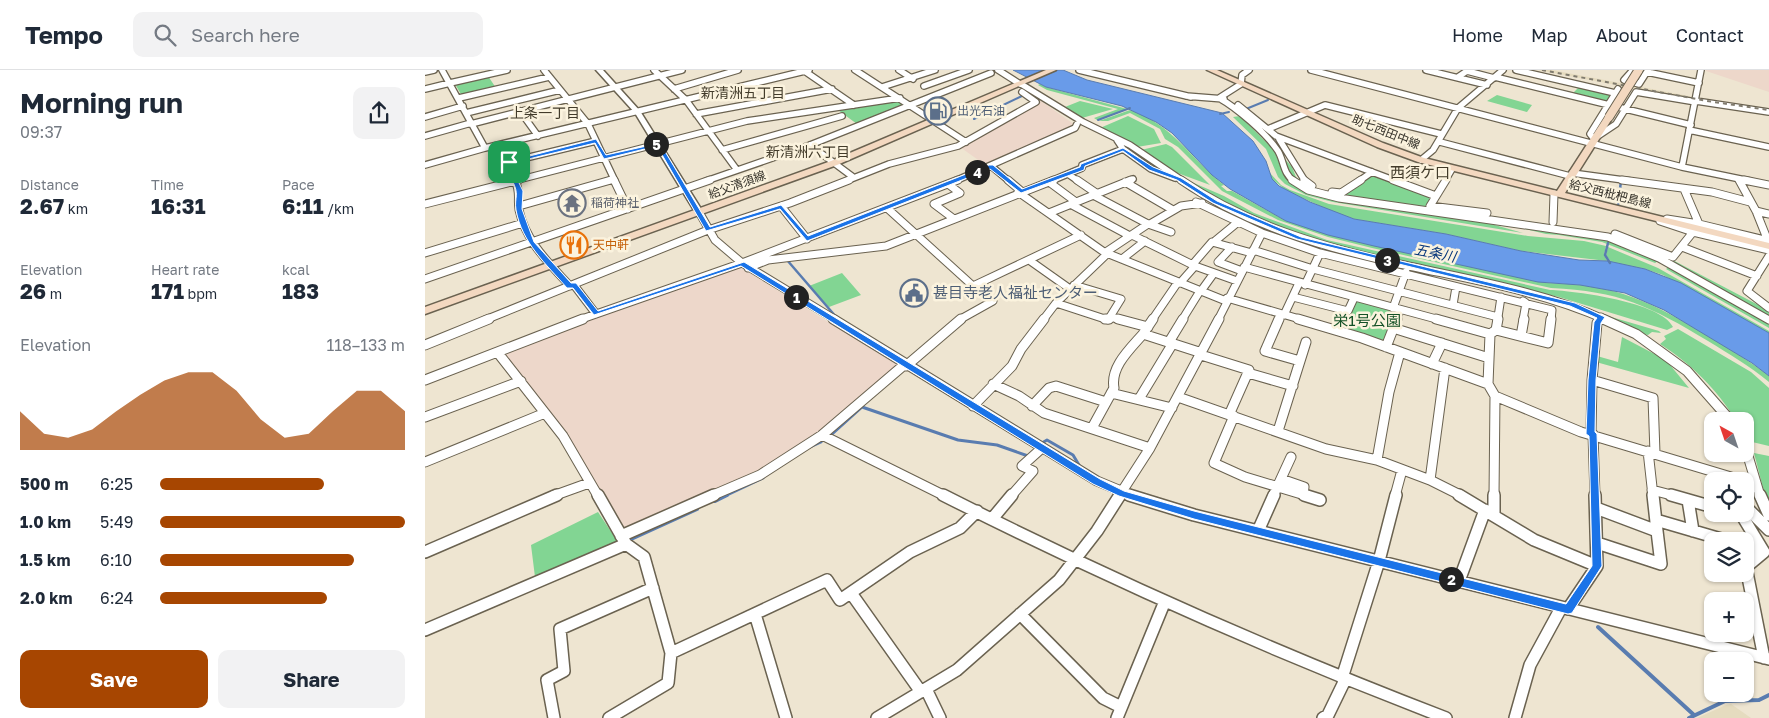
<!DOCTYPE html>
<meta charset="utf-8">
<style>
body{margin:0;font-family:"Golos Text","Noto Sans JP",sans-serif;background:#f2f2f3;color:#1f2937;height:100vh;display:flex;flex-direction:column;font-size:19px;white-space:nowrap}
*{box-sizing:border-box;margin:0}
p{font-size:16px;color:#747a83}
.icon{flex:none;width:28px;height:28px;fill:none;stroke:currentColor;stroke-width:2;stroke-linecap:round;stroke-linejoin:round}
.map{position:relative;flex:1;overflow:hidden}
.side{display:flex;flex-direction:column;background:#fff;width:425px}
.side>*{flex:none}
.needle{width:32px;rotate:320deg}
.buttons{position:absolute;left:1279px;top:342px;display:grid;gap:10px}
.buttons a{display:grid;place-items:center;width:50px;height:50px;border-radius:10px;background:#fff;box-shadow:0 1px 4px #0004;font-size:25px}
.pin{position:absolute;display:grid;place-items:center;width:42px;height:42px;color:#fff;margin:-21px;border-radius:10px;box-shadow:0 2px 8px #0006}
.km{position:absolute;width:25px;height:25px;margin:-12px;border-radius:50%;background:#222;color:#fff;font-size:14px;line-height:25px;text-align:center}
.round{display:grid;place-items:center;flex:none;width:52px;height:52px;border-radius:10px;background:#f2f2f3}
.headline{display:flex;align-items:center;justify-content:space-between;height:85px;padding:0 20px}
h1{font-size:28px;font-weight:700;line-height:38px}
.metrics{display:grid;grid-template-columns:repeat(3,1fr);gap:8px;height:85px;padding:5px 20px}
.metrics div{display:grid;align-content:center}
.metrics b{font-size:21px;font-weight:700}
.metrics small{font-size:14px;font-weight:400}
.metrics p{font-size:14px}
.chart{height:140px;padding:10px 20px}
.chart p{display:flex;justify-content:space-between}
.chart svg{width:100%;height:90px;margin-top:5px;fill:#a74601;opacity:.7}
.button{display:flex;gap:10px;margin-top:auto;padding:10px 20px}
.button a{flex:1;height:58px;border-radius:10px;background:#a74601;color:#fff;font-size:20px;font-weight:700;line-height:58px;text-align:center}
.button a+a{background:#f2f2f3;color:#1f2937}
ul{padding:0 20px;list-style:none;font-size:16px}
li{display:grid;grid-template-columns:80px 60px 1fr;align-items:center;height:38px}
li i{height:12px;border-radius:6px;background:#a74601}
header{display:flex;align-items:center;gap:30px;box-sizing:border-box;height:70px;padding:0 25px;background:#fff;border-bottom:1px solid #e0e1e3}
header strong{font-size:24px}
nav{display:flex;gap:28px;margin-inline-start:auto;font-size:18px}
.search{width:350px;height:45px;background:#f2f2f3;display:flex;align-items:center;gap:12px;box-sizing:border-box;padding:0 18px;border-radius:10px;color:#747a83;font-size:19px}
main{display:flex;flex:1;min-height:0}
.map>svg:first-child{display:block}
</style>
<header>
<strong>Tempo</strong>
<div class="search"><svg class="icon" aria-label="search" viewBox="0 0 24 24"><circle cx="10" cy="10" r="6"/><path d="M15 15l6 6"/></svg>Search here</div>
<nav><a>Home</a><a>Map</a><a>About</a><a>Contact</a></nav>
</header>
<main>
<section class="side">
<div class="headline"><div><h1>Morning run</h1><p>09:37</p></div><a class="round"><svg class="icon" aria-label="share" viewBox="0 0 24 24"><path d="M12 15V3M7 8l5-5 5 5M5 13v7h14v-7"/></svg></a></div>
<div class="metrics">
<div><p>Distance</p><b>2.67<small> km</small></b></div>
<div><p>Time</p><b>16:31</b></div>
<div><p>Pace</p><b>6:11<small> /km</small></b></div>
</div>
<div class="metrics">
<div><p>Elevation</p><b>26<small> m</small></b></div>
<div><p>Heart rate</p><b>171<small> bpm</small></b></div>
<div><p>kcal</p><b>183</b></div>
</div>
<div class="chart"><p><span>Elevation</span>118–133 m</p>
<svg viewBox="0 0 160 44" preserveAspectRatio="none"><path d="M0 44V25L10 36L20 38L30 34L40 25L50 17L60 10L70 6L80 6L90 15L100 29L110 38L120 36L130 25L140 15L150 15L160 25V44z"/></svg>
</div>
<ul>
<li><b>500 m</b>6:25<i style="width:67%"></i></li>
<li><b>1.0 km</b>5:49<i style="width:100%"></i></li>
<li><b>1.5 km</b>6:10<i style="width:79%"></i></li>
<li><b>2.0 km</b>6:24<i style="width:68%"></i></li>
</ul>
<div class="button"><a>Save</a><a>Share</a></div>
</section>
<div class="map">
<svg width="1344" height="648" viewBox="0 0 1344 648">
<rect width="100%" height="100%" fill="#eee5d1"/>
<path fill="#e5dbbf" d="M1113,0H1127L1269,27V30Z
M1306,634L1326,648H1272L1301,635Z"/>
<path fill="#edd7ca" d="M1281,0H1344V22L1281,1Z
M616,31L650,55L563,97L535,77Z
M315,197L474,296L396,363L334,403L200,461L80,286L83,283L179,243Z"/>
<path fill="#82d593" d="M63,6L71,18L37,26L30,14Z
M615,14L621,17L702,39L672,50L669,48L693,39L622,20L613,15Z
M1155,16L1187,23L1181,32L1148,23Z
M1072,25L1107,35L1102,42L1062,31Z
M473,31L480,35L432,54L413,40Z
M655,31L688,39L657,48L640,37Z
M705,40C746,53 767,90 799,115L796,116L802,121H807L861,151L1123,213C1192,214 1226,232 1283,266C1304,279 1325,291 1344,306V312C1325,296 1304,284 1283,271C1225,236 1194,221 1126,218L947,178L903,167L853,150L797,121L753,77L740,69L735,59L705,43L683,51H674Z
M703,46L729,59L736,73L712,77L675,58Z
M815,46L849,80L860,107L881,121L1045,148L1098,163L908,132L881,125L860,114L853,107L841,79L808,47Z
M741,74L747,77L785,115L747,101L716,80Z
M859,88L867,97L871,107L878,113L896,121L916,126L946,105H950L1002,125L1005,128L1000,137L1047,146C1008,141 900,133 871,112C863,106 862,96 859,88Z
M844,102L856,115L865,120L904,134L1103,166L1159,171L1181,176L1179,185L1182,191L1096,181L1021,164L929,149L911,143L862,121L847,109Z
M755,107L799,126L829,143L902,170L1125,220C1151,221 1236,232 1248,257L1242,260L1134,227L916,178L848,155L790,127Z
M1040,142L1187,164L1238,185L1341,239L1344,241V248L1183,165L1058,146Z
M1062,150L1176,168L1235,190L1230,193L1177,172L1134,165L1121,164Z
M1183,177L1233,198L1344,261V263L1238,205L1220,199L1186,192L1181,185Z
M1245,196L1344,252V258L1241,199Z
M417,203L436,225L404,237L384,216Z
M933,231L966,240L969,243L958,271L916,259L929,232Z
M1176,244L1234,261L1236,263L1227,262L1223,265L1218,264Z
M1253,259L1326,302L1344,318V376L1323,371L1320,367V351H1311C1293,320 1265,293 1235,274L1241,269L1239,266Z
M1197,267L1241,290L1264,318L1171,292L1172,286L1193,292Z
M1329,383L1344,386V433L1340,426Z
M173,442L193,472L110,507L106,475Z"/>
<path fill="#699be9" stroke="#597cb0" d="M588,0H638L662,10L797,43L828,71L841,91L847,109L854,116L885,132L929,149L1021,164L1096,181L1154,190L1183,191L1220,199L1256,213L1344,263V306L1327,293L1239,240L1200,223L1155,215L1113,212L949,176L903,165L861,151L805,119L787,105L747,63L731,52L697,36L621,17Z"/>
<g fill="none" stroke-linecap="round" stroke-linejoin="round">
<path stroke="#597cb0" stroke-width="2" d="M821,39L843,30
M795,44L804,42
M549,49L599,25
M673,50L705,38"/>
<path stroke="#597cb0" stroke-width="2.5" d="M1193,135L1196,111
M1183,173L1180,185L1185,193
M362,190L412,248"/>
<path stroke="#597cb0" stroke-width="3" d="M406,365L437,337L533,370L572,375L603,386
M617,373L622,370L648,385L654,395
M385,377L396,372
M300,426L338,408"/>
<path stroke="#597cb0" stroke-width="4" d="M290,431L302,425
M206,469L272,439
M1173,557L1269,645
M1264,648L1300,631L1334,630L1344,625"/>
<g stroke="#6a6250" stroke-width="8">
<path id="minor-far3" d="M17,0L60,78
M119,0L163,54L190,111
M229,0L261,30L312,100
M378,0L429,35
M430,0L541,72
M474,0L488,9
M573,0L595,14
M654,0L766,27
M824,0L817,5L816,14L794,28C812,38 841,63 853,81C859,91 858,104 869,111
M886,0L1257,97L1325,111
M1001,0L1062,15
M1091,0L1190,23
M1208,0L1199,10L1214,14L1223,0
M0,2L9,0
M1222,2L1274,13
M1033,7L1042,1L1069,8
M1070,7L1266,55
M25,13L82,0
M596,14L658,52L705,75L758,111
M499,16L544,0
M457,17L510,0
M0,19L25,13
M249,19L313,0
M761,26L799,29
M34,28L124,7
M1271,31L1344,42
M813,35L851,66L971,111
M95,41L113,66
M41,43L135,20
M271,44L407,19
M0,47L38,36
M46,54L257,0
M843,59L900,35L1016,64
M1264,60L1344,77
M0,66L46,53
M1173,66L1191,54L1211,22L1271,32
M854,69L880,111
M1170,70L1165,64L1193,19
M1015,72L1145,106
M385,75L428,107
M72,76L93,109
M698,79L726,99L750,108
M297,80L417,46
M996,90L1008,80L1033,38L1078,0
M84,92L171,71
M0,95L60,78L384,0
M566,96L584,111
M1257,97L1276,0
M1147,103L1206,111
M643,104L653,111
M89,111L322,51L475,28
M182,111L189,109
M281,111L385,75L566,3
M421,111L464,94L533,76L611,32L597,22
M530,111L650,58L652,54
M626,111L657,98V95L698,79L692,70
M703,111L708,109
M934,111L947,102
M1020,111L1027,99"/>
</g>
<g stroke="#6a6250" stroke-width="9">
<path id="minor-far2" d="M90,110C96,123 92,128 94,140C101,172 124,193 145,216
M189,110L203,139
M583,110L596,121
M652,110L671,123
M756,110C820,154 894,176 970,193C1041,209 1114,220 1181,250
M867,110L883,120L914,128L1183,167L1234,188L1344,250
M879,110L887,116
M968,110L1011,126
M1021,110L1005,136L1062,143
M1197,110L1287,122L1325,132
M1314,110L1331,141L1343,171
M1319,110L1344,115
M624,112L651,132
M700,112L748,140
M523,114L535,123L509,134L529,149
M593,122L679,182L801,231
M907,122L916,123L936,110
M668,125L723,154L746,162
M771,132L837,163L895,183L1127,240L1126,250
M0,134L94,110
M647,135L705,166
M94,136L186,110
M356,136L382,169
M462,138L548,216
M1331,141L1344,144
M274,142L290,170L317,193L411,250
M624,143L706,110
M1242,149L1274,154L1259,119
M1128,152L1129,124
M725,154L756,136L777,133
M1274,154L1344,171
M1268,162L1344,180
M1190,164L1248,187L1268,162L1235,151
M707,165L770,196L812,211
M790,171L813,152
M807,177L793,192L817,201
M1257,177L1332,206
M828,180L888,199L1073,247L1072,250
M681,182L723,154
M0,183L98,153
M1344,186L1322,221L1344,238
M697,189L720,171
M604,190L645,219
M768,194L787,172L827,183
M819,197L1015,250
M323,198L343,190L461,176L629,110
M0,209L285,110
M755,213L770,196
M149,215L171,244
M880,215L895,183
M776,221L789,203
M868,227L923,241L929,228
M802,228L878,250
M1098,231L1101,233L1098,250
M631,233L683,250L696,229L649,215
M1028,235L1031,217
M968,238L981,202
M859,245L874,213
M685,247L698,250
M1073,247L1076,227
M60,250L283,160L365,133L424,110
M154,250L317,193L533,110
M534,250L568,231L548,216L656,165
M618,250L631,233L683,183
M727,250L753,212
M757,250L775,221
M793,250L837,163
M853,250L856,244
M971,250L975,240
M1174,250L1176,247"/>
</g>
<g stroke="#6a6250" stroke-width="11">
<path id="minor-far1" d="M408,249L672,411L708,426
M680,249H684
M693,249L723,257
M728,249L718,264L777,283
M854,249L840,281L875,291
M873,249L937,268L1063,314
M1011,249L1065,264L1071,260L1073,249
M1178,249L1211,264L1262,301L1306,351
M968,258L1064,288
M1071,260L1123,273L1126,249
M1065,264L1063,314L1070,326L1069,426
M1096,266L1099,249
M744,272L758,249
M0,275L64,249
M961,277L972,249
M73,283L138,366L173,426
M776,285L824,300L804,345
M1007,294L1017,273
M481,296L536,249
M823,303L868,316
M0,310L158,249
M1167,310L1228,328L1230,383
M568,314L594,326L619,343L725,378
M686,323L747,338
M1070,326L1156,362L1306,407L1307,411
M753,327L901,379L952,390L1005,410L1037,426
M714,329L748,273
M548,336L587,296L596,279L619,249
M607,336L624,318L631,316L681,332
M809,346L789,393L820,407L883,426
M0,347L96,311
M667,358L689,318C685,297 705,279 718,264
M853,361L881,272
M1166,364L1167,310L1172,253L1175,249
M1168,364L1170,426
M397,365L520,426
M1320,376L1335,426
M1223,381L1228,426
M952,390L964,322L975,282
M0,392L120,343
M856,409L879,417L878,424
M1005,410L1020,298
M1227,420L1250,426
M128,426L164,413
M286,426L335,405L397,365L479,295
M586,426L608,401L597,396L617,378
M694,426L725,378L794,249
M848,426L866,387
M970,426L977,400"/>
</g>
<g stroke="#6a6250" stroke-width="14">
<path id="minor" d="M173,425L201,474L219,487L246,583L243,613L184,648
M518,425C682,508 849,582 1021,648
M704,425L769,445L1344,589
M879,425L895,430
M1034,425L1109,470L1172,496
M1228,425L1232,461
M1246,425L1288,437
M1335,425L1344,445
M1263,430L1268,461
M1320,436L1344,460
M1171,438L1232,461L1236,494L1172,473
M1316,444L1339,482
M1069,445V425
M567,449L587,425
M1231,450L1303,471
M833,461L849,425
M196,466L289,425
M1320,476L1339,482
M0,482L132,425
M1339,482L1321,497L1339,588
M1034,511L1060,440
M426,523L496,622
M1143,539L1172,496L1170,425
M330,544L361,648
M595,544L678,628L696,637
M0,560L201,474
M246,583L402,510L415,530L485,482L535,458L552,441
M917,608L954,491L971,425
M501,619L515,648
M129,648L122,610L139,601L135,559L228,518
M452,648L532,600L634,510L672,461L695,425
M692,648L740,531
M898,648L903,645L920,610
M1090,648L1105,595L1136,538"/>
</g>
<g stroke="#6a6250" stroke-width="3">
<path id="tertiary" d="M171,0H178L215,41L278,142L277,144L274,145L270,142L210,43Z"/>
</g>
<g stroke="#6a6250" stroke-width="3">
<path id="secondary" d="M621,0H631L412,95L0,244V237L406,91Z
M782,0H792L958,73L999,88L1132,121L1181,45H1187L1188,47L1140,123L1344,173V179L993,92L952,77Z"/>
</g>
<use href="#minor-far3" stroke="#fff" stroke-width="5.5"/>
<use href="#minor-far2" stroke="#fff" stroke-width="7"/>
<use href="#minor-far1" stroke="#fff" stroke-width="9"/>
<use href="#minor" stroke="#fff" stroke-width="11"/>
<use href="#tertiary" fill="#fff" fill-rule="evenodd"/>
<use href="#secondary" fill="#f3d8c0" fill-rule="evenodd"/>
<path stroke="#807b6e" stroke-width="2" stroke-dasharray="4 4" stroke-linecap="butt" d="M1117,0L1282,31L1344,40"/>
<g stroke="#6a6250" stroke-width="10" stroke-linecap="butt">
<path id="secondary-bridge" d="M1184,47L1213,1"/>
</g>
<use href="#secondary-bridge" stroke="#f3d8c0" stroke-width="8"/>
</g>
<path fill="#1a73e8" stroke="#fff" fill-rule="evenodd" d="M171,69L181,85L235,73L285,157L356,135L383,166L564,95H568L597,119L655,97L656,94L698,78L728,97L756,108L792,131L876,167L1150,233L1180,247L1176,253L1171,310L1170,362L1172,364L1177,496L1147,543L1143,544L769,449L694,426L668,414L316,196L169,245L148,218H142C121,194 97,173 91,140C89,127 95,125 87,110L90,109L81,92ZM170,73L179,89L232,76L281,161L355,139L382,171L565,99L596,123L659,100L660,96L698,81L724,100L752,110L788,133L872,169L1145,236L1172,248L1169,252L1163,310L1161,364L1164,366L1167,496L1141,534L769,441L699,421L675,409L319,192L173,241L151,213H146L109,172L97,139L98,121L93,111L96,109L87,93Z"/>
<defs>
<g id="fuel-ring" transform="scale(1.4375)"><circle r="9.5" fill="#fbf3de" stroke="#5c6f8a" stroke-width="1.5"/><path d="M-5.5-6h7V0h2V4h1.3V-2.5L3-4.5l.8-.8L6-3V5H2.5V1h-1V6h-7ZM-4.2-4.7v3.2H.2V-4.7Z" fill="#5c6f8a"/></g>
<g id="temple-ring" transform="scale(1.4375)"><circle r="9.5" fill="#fbf3de" stroke="#6b7280" stroke-width="1.5"/><path d="M0-6L5-2H3V0L6.5 2.5H4V6H1.5V3h-3V6H-4V2.5H-6.5L-3 0V-2H-5Z" fill="#6b7280"/></g>
<g id="restaurant-ring" transform="scale(1.4375)"><circle r="9.5" fill="#fbf3de" stroke="#e8710a" stroke-width="1.5"/><path d="M-5-6h1v4h1v-4h1v4h1v-4h1v5L-1.5 .5V6h-2V.5L-5-1ZM5-6V6H3V1.5H1.5Q1.5-4 5-6Z" fill="#e8710a"/></g>
<g id="civic-ring" transform="scale(1.4375)"><circle r="9.5" fill="#fbf3de" stroke="#5c6f8a" stroke-width="1.5"/><path d="M-.6-6.5H3V-4.5H.6V-3L4-1V1h2V6H-6V1h2V-1L-.6-3ZM-1.2 2.5V6h2.4V2.5Z" fill="#5c6f8a"/></g>
</defs>
<g fill-rule="evenodd">
<use href="#fuel-ring" x="513" y="41"/>
<use href="#temple-ring" x="147" y="133"/>
<use href="#restaurant-ring" x="149" y="175"/>
<use href="#civic-ring" x="489" y="223"/>
</g>
<g text-anchor="middle" stroke-width="5" stroke-linejoin="round" paint-order="stroke">
<g font-size="12" fill="#4e5e75" stroke="#fbf3de" text-anchor="start">
<text x="532" y="45">出光石油</text>
</g>
<g font-size="12" fill="#35322a" stroke="#fbf3de">
<text transform="translate(961 62) rotate(22)" y="4">助七西田中線</text>
<text transform="translate(312 115) rotate(-20)" y="4">給父清須線</text>
<text transform="translate(1185 124) rotate(14)" y="4">給父西枇杷島線</text>
</g>
<g font-size="12" fill="#5b616d" stroke="#fbf3de" text-anchor="start">
<text x="166" y="137">稲荷神社</text>
</g>
<g font-size="12" fill="#c56008" stroke="#fbf3de" text-anchor="start">
<text x="168" y="179">天中軒</text>
</g>
<g font-size="14" fill="#423b2a" stroke="#fbf3de">
<text x="318" y="28">新清洲五丁目</text>
<text x="120" y="48">上条一丁目</text>
<text x="383" y="87">新清洲六丁目</text>
</g>
<g font-size="14" font-style="italic" fill="#07367b" stroke="#fbf3de">
<text transform="translate(1010 183) rotate(11)" y="5">五条川</text>
</g>
<g font-size="15" fill="#423b2a" stroke="#fbf3de">
<text x="995" y="108">西須ケ口</text>
</g>
<g font-size="15" fill="#4e5e75" stroke="#fbf3de" text-anchor="start">
<text x="508" y="228">甚目寺老人福祉センター</text>
</g>
<g font-size="15" fill="#135126" stroke="#fbf3de">
<text x="942" y="256">栄1号公園</text>
</g>
</g>
</svg>
<div class="buttons">
<a><svg class="needle" viewBox="-14 -14 28 28"><path d="M0-13l5 13h-10z" fill="#e53935"/><path d="M0 13l5-13h-10z" fill="#747a83"/></svg></a>
<a><svg class="icon" aria-label="locate" viewBox="0 0 24 24"><circle cx="12" cy="12" r="6"/><path d="M12 2v4M12 18v4M2 12h4M18 12h4"/></svg></a>
<a><svg class="icon" aria-label="layers" viewBox="0 0 24 24"><path d="M12 4l9 5-9 5-9-5zM3 14l9 5 9-5"/></svg></a>
<a>+</a>
<a>−</a>
</div>
<div class="pin" style="left:84px;top:92px;background:#1e9e55"><svg class="icon" aria-label="arrive" viewBox="0 0 24 24"><path d="M6 21V4h12l-3 4 3 4H6"/></svg></div>
<b class="km" style="left:371px;top:227px">1</b>
<b class="km" style="left:1026px;top:509px">2</b>
<b class="km" style="left:962px;top:190px">3</b>
<b class="km" style="left:552px;top:102px">4</b>
<b class="km" style="left:231px;top:74px">5</b>
</div>
</main>
